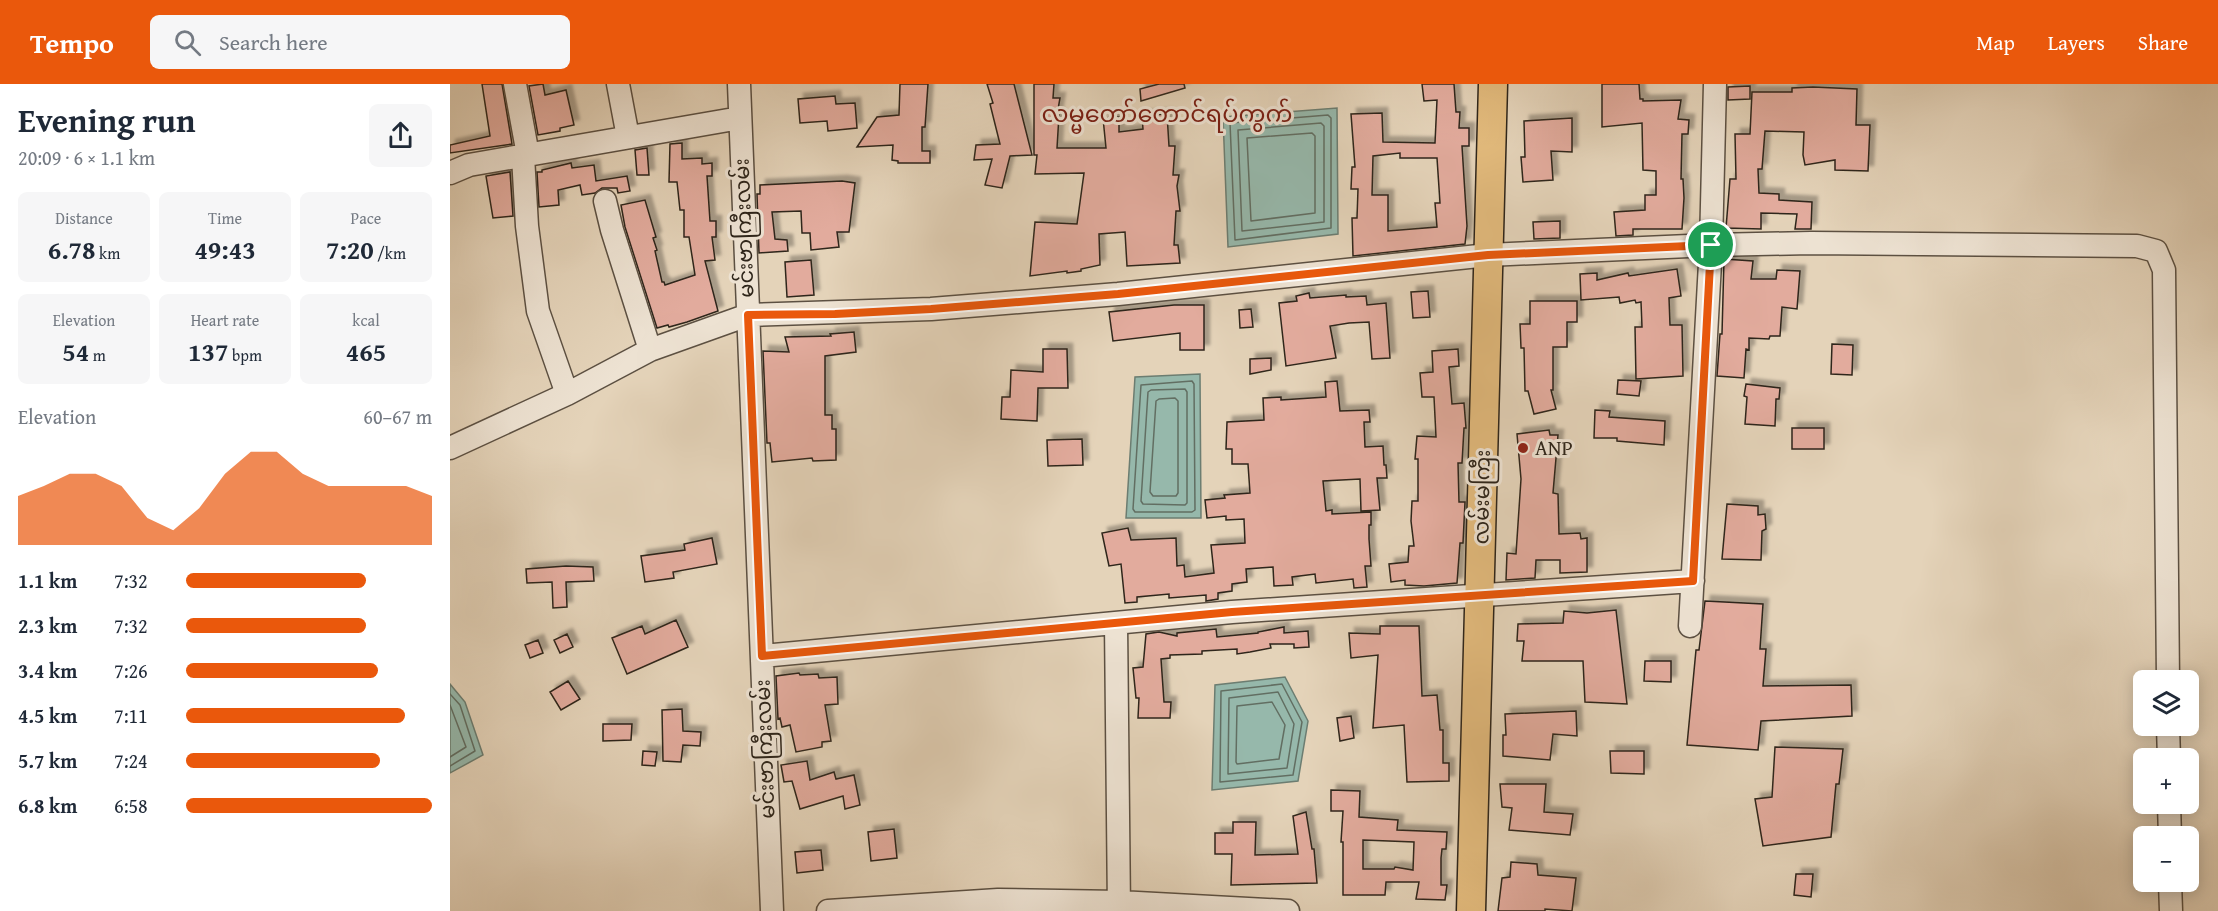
<!DOCTYPE html>
<meta charset="utf-8">
<style>
body{margin:0;font-family:"Gentium Book Plus","Noto Sans Myanmar",serif;background:#f6f6f7;color:#1f2937;height:100vh;display:flex;flex-direction:column;font-size:22px;white-space:nowrap}
*{box-sizing:border-box;margin:0}
p{font-size:20px;color:#747a83}
.icon{flex:none;width:33px;height:33px;fill:none;stroke:currentColor;stroke-width:2;stroke-linecap:round;stroke-linejoin:round}
.map{position:relative;flex:1;overflow:hidden}
.side{display:flex;flex-direction:column;background:#fff;width:450px}
.side>*{flex:none}
.tools{position:absolute;left:1683px;top:586px;display:grid;gap:12px}
.tools a{display:grid;place-items:center;width:66px;height:66px;border-radius:9px;background:#fff;box-shadow:0 3px 15px #0003;font-size:30px}
.pin{position:absolute;display:grid;place-items:center;width:51px;height:51px;color:#fff;margin:-26px;border:3px solid #fff;border-radius:50%;box-shadow:0 2px 6px #0007}
.round{display:grid;place-items:center;flex:none;width:63px;height:63px;border-radius:9px;background:#f6f6f7}
.head{display:flex;align-items:center;justify-content:space-between;height:102px;padding:0 18px}
h1{font-size:33px;font-weight:800;line-height:45px}
.metrics{display:grid;grid-template-columns:repeat(3,1fr);gap:9px;height:102px;padding:6px 18px}
.metrics div{display:grid;align-content:center;border-radius:9px;background:#f6f6f7;text-align:center}
.metrics b{font-size:26px;font-weight:800}
.metrics small{font-size:16px;font-weight:400}
.metrics p{font-size:16px}
.chart{height:168px;padding:12px 18px}
.chart p{display:flex;justify-content:space-between}
.chart svg{width:100%;height:108px;margin-top:6px;fill:#ea580c;opacity:.7}
ul{padding:0 18px;list-style:none;font-size:20px}
li{display:grid;grid-template-columns:96px 72px 1fr;align-items:center;height:45px}
li i{height:15px;border-radius:8px;background:#ea580c}
header{display:flex;align-items:center;gap:36px;box-sizing:border-box;height:84px;padding:0 30px;background:#ea580c;color:#fff}
header strong{font-size:28px}
nav{display:flex;gap:33px;margin-inline-start:auto;font-size:21px}
.search{width:420px;height:54px;background:#f6f6f7;display:flex;align-items:center;gap:15px;box-sizing:border-box;padding:0 21px;border-radius:9px;color:#747a83;font-size:22px}
main{display:flex;flex:1;min-height:0}
.map>svg:first-child{display:block}
</style>
<header>
<strong>Tempo</strong>
<div class="search"><svg class="icon" aria-label="search" viewBox="0 0 24 24"><circle cx="10" cy="10" r="6"/><path d="M15 15l6 6"/></svg>Search here</div>
<nav><a>Map</a><a>Layers</a><a>Share</a></nav>
</header>
<main>
<section class="side">
<div class="head"><div><h1>Evening run</h1><p>20:09 · 6 × 1.1 km</p></div><a class="round"><svg class="icon" aria-label="share" viewBox="0 0 24 24"><path d="M12 15V3M7 8l5-5 5 5M5 13v7h14v-7"/></svg></a></div>
<div class="metrics">
<div><p>Distance</p><b>6.78<small> km</small></b></div>
<div><p>Time</p><b>49:43</b></div>
<div><p>Pace</p><b>7:20<small> /km</small></b></div>
</div>
<div class="metrics">
<div><p>Elevation</p><b>54<small> m</small></b></div>
<div><p>Heart rate</p><b>137<small> bpm</small></b></div>
<div><p>kcal</p><b>465</b></div>
</div>
<div class="chart"><p><span>Elevation</span>60–67 m</p>
<svg viewBox="0 0 160 44" preserveAspectRatio="none"><path d="M0 44V24L10 20L20 15L30 15L40 20L50 33L60 38L70 29L80 15L90 6L100 6L110 15L120 20L130 20L140 20L150 20L160 24V44z"/></svg>
</div>
<ul>
<li><b>1.1 km</b>7:32<i style="width:73%"></i></li>
<li><b>2.3 km</b>7:32<i style="width:73%"></i></li>
<li><b>3.4 km</b>7:26<i style="width:78%"></i></li>
<li><b>4.5 km</b>7:11<i style="width:89%"></i></li>
<li><b>5.7 km</b>7:24<i style="width:79%"></i></li>
<li><b>6.8 km</b>6:58<i style="width:100%"></i></li>
</ul>
</section>
<div class="map">
<svg width="1768" height="827" viewBox="0 0 1768 827">
<defs>
<filter id="shadow"><feDropShadow dx="5.5" dy="-5.5" stdDeviation="1.5" flood-color="#0004"/></filter>
</defs>
<rect width="100%" height="100%" fill="#e4d3b9"/>
<filter id="stains"><feTurbulence type="fractalNoise" baseFrequency=".00333" numOctaves="4"/><feColorMatrix values="0 0 0 0 .2 0 0 0 0 .09 0 0 0 0 .02 0 0 0 .5 -.17"/></filter>
<radialGradient id="worn" r=".72"><stop offset=".6" stop-color="#630" stop-opacity="0"/><stop offset="1" stop-color="#630" stop-opacity=".3"/></radialGradient>
<path fill="#96b8ab" stroke="#6c7d71" stroke-width="1.5" d="M887,24L888,150L778,163L773,33Z
M750,290L751,434H676L685,293Z
M835,593L858,637L848,697L762,706L765,601Z
M0,600L15,618L33,671L0,689Z"/>
<g fill="none" stroke-linecap="round" stroke-linejoin="round">
<path stroke="#626e62" stroke-width="1.5" d="M878,31L881,34V144L785,156L780,39Z
M871,39L874,42V138L792,147L788,46Z
M862,49L865,52V129L801,137L797,54Z
M742,297L744,300L745,426L742,428H685L683,425L691,301Z
M735,305L737,308V419L735,421L693,420L691,417L698,308L701,306Z
M725,314L728,317V409L726,412H703L700,408L706,317L709,315Z
M832,600L852,638L843,691L770,698L771,607Z
M828,608L844,640L837,684L778,690L779,614Z
M0,610L10,621L25,667L0,682
M822,618L835,641L829,675L787,680L786,678L787,622Z
M0,621L16,663L0,673"/>
</g>
<path fill="#e2ab9d" stroke="#2e251a" stroke-width="1.5" fill-rule="evenodd" filter="url(#shadow)" d="M32,0H52L62,60L0,69V61L40,52Z
M93,0L95,11L116,6L124,41L110,44V47L88,51L79,2Z
M450,0H478L475,43H472V67H480V79H448V77L442,76L443,61L407,63L427,33L449,31Z
M537,0H564L582,71L560,72L552,104L535,101L542,75L524,76L526,61L550,60L540,20L543,19Z
M584,0H604L603,14H610L607,31H609L607,64H656L653,34L669,33V48L693,45L692,32L717,30L719,62H725L723,91H729L727,102L730,127H726L724,161H728L730,179L677,182L675,148L649,150L650,181L631,185V187L617,189V187L580,192L585,138L627,140L634,89L585,90L587,71H584Z
M709,0H734L735,4L691,17L690,5Z
M972,0H1004L1006,28H1010L1009,44H1019V62H1012L1017,142L1015,160L903,172L902,134H907L908,105H901L902,83H905L901,30L932,29L933,58L985,59L987,16L974,17ZM950,69V74H987L990,119H985L987,143L938,147V111H922L923,72Z
M1152,0H1189L1190,15H1193V17L1231,16L1228,35L1239,36L1238,50H1232L1231,95H1233L1234,114L1232,145H1183V151L1166,152L1164,128L1195,126V111H1206V87L1193,86L1192,39L1152,43Z
M1300,2V15L1278,16V3Z
M1363,3L1407,5L1406,41H1420L1418,87L1385,86V76L1355,81L1353,71L1354,48L1315,47L1312,85H1308L1309,109L1329,110V116L1362,118L1361,145H1345L1347,130L1311,129V145L1276,144L1280,95H1286L1285,50H1300L1302,8H1342V4Z
M385,12L386,20L405,19L407,44L378,47L377,37L350,39L348,15Z
M1122,34V68L1101,67L1103,96L1073,98L1071,73H1075L1074,37Z
M232,59V75L252,74V80L262,79V92H257L260,137H266V153H262L265,176L255,177L268,227L237,238L219,243L218,241L207,244L175,143L171,121L195,116L206,153L203,154L207,166L205,167L212,198H214L215,201L245,191L239,153H234V126H230L227,98H219L220,60Z
M197,64L199,91H187L185,66Z
M121,79L122,84L144,81L146,97L177,92L180,107L168,109L167,104H152L145,109L132,111L130,101L108,106L109,121L89,123L87,88H92V86Z
M60,88L63,132L43,134L36,92Z
M392,97L405,99L399,148H387L389,163L361,166L360,149H352L351,127L322,128L325,155L337,156L338,167L309,169L307,110H310V101Z
M1110,137V154L1084,155L1083,138Z
M1274,175L1303,177L1301,195H1326L1327,186L1350,187L1347,225L1332,223L1330,252H1320L1319,255L1299,254V266L1296,265L1294,294L1267,292L1270,250H1272Z
M361,176L364,211L337,213L335,178Z
M1227,185L1231,212L1219,214L1220,241H1232L1233,292L1186,295L1185,243H1192L1191,218L1186,219L1185,216L1170,219L1169,213L1131,216L1130,190L1147,189V196L1178,189L1179,192Z
M978,207L980,233L963,234L961,208Z
M859,209L860,214L896,211V213L916,212L917,221L936,219L940,274L922,275L919,238L899,239L880,242L886,274L836,282L829,219L847,217L846,212Z
M1080,217H1127V238H1117V263H1103V306H1101L1106,325L1084,330L1078,307H1075L1074,264H1071L1070,240H1080Z
M724,221H754V266H730V249L663,257L659,228Z
M801,225L803,243L790,244L789,226Z
M404,248L406,268L375,272V331H382V345H386V376L363,377L362,374L322,378L320,359H317L313,267L339,268L335,253L381,252L380,250Z
M1382,260L1403,261L1402,291L1381,290Z
M593,265H617L618,304H588L587,337L551,335L552,313H560L561,286L593,288Z
M1008,265L1009,282L999,283L1002,320L1014,319L1016,344H1014L1012,379H1008L1009,418H1015L1013,459H1010L1007,499L974,502L955,501V496L941,498L939,480L958,478L959,462H964L961,437L962,417H968V375H965L967,352L986,353L984,313H972L970,289L983,288L982,267Z
M821,274V286L800,290V275Z
M1168,296L1191,297L1189,312L1167,310Z
M887,297L890,327L919,326L920,338H914L915,363L933,362L934,381H936L937,394H927L930,426L911,427L910,395L873,397L876,427L882,426V430L921,428V441H919V455L921,482H915L917,503L904,504L903,495L866,499L865,490L842,493L843,501L824,502L823,483L796,485L797,498L782,500V507L768,509V515L756,517V511L719,514V510L687,513V518L675,519L671,480L659,482L652,449L678,444L681,456L726,454L727,482L734,481L735,493L764,489L761,461L795,459L794,435L776,436V432L757,434L755,416L775,414L774,411L800,409L798,380H782V365H776L777,338L814,336L813,314L831,313V316L876,313L875,298Z
M1296,300L1330,304L1329,315H1326L1325,342L1295,340L1297,313L1294,312Z
M1145,326L1160,327L1159,333L1215,337L1214,361L1167,357V354H1144Z
M1342,344H1374V365H1342Z
M1099,346L1100,351H1108L1103,409L1108,410L1109,450L1130,449L1131,455L1137,454V488L1110,489V476H1086L1085,494L1056,496L1057,469L1066,470L1071,395L1067,350Z
M632,355L633,381L598,382L597,356Z
M1277,420L1308,422V431L1315,430L1316,445L1312,447L1311,476L1272,475Z
M262,454L267,480L223,488L224,494L195,498L191,472L235,466L234,460Z
M116,482L143,483L144,497L116,498L117,523L103,524L102,498L77,499L76,485Z
M1255,517L1313,520L1310,565H1316L1313,602L1401,601L1402,632L1311,637L1308,666L1237,661L1246,566H1249Z
M1166,526L1177,620L1135,618L1133,577H1072L1074,557H1067L1068,540L1113,539L1114,527L1137,529Z
M226,536L238,563L177,590L162,554L192,542L195,550Z
M930,542H969L972,612L987,611L990,646H993V679H999V697L957,698L954,641L923,644L928,571L901,574L899,549L930,550Z
M834,543V549L858,547L859,563L844,564V560H820L821,564L800,568L787,570V565L752,567V570L720,571V574L711,575L714,618H721L720,634H688L689,614H686L683,584L693,583L696,550L709,548L727,552V549L766,545L767,553L808,549V548Z
M117,550L123,563L110,569L104,556Z
M88,556L93,569L80,574L75,561Z
M1195,577H1221V598L1194,597Z
M349,589L350,591L368,590L369,594L387,593L388,620L375,621L381,657L372,658V663L346,668L340,641L332,643L330,634L328,635L326,592Z
M118,597L130,615L111,626L100,608Z
M232,625L233,647L251,648L250,662L233,661L231,678L213,677L212,626Z
M1126,627L1127,652L1103,650L1100,676L1053,672V651H1056L1055,630Z
M901,632L904,654L890,657L887,634Z
M153,640H182L181,656L153,657Z
M1325,663L1393,665L1389,700H1386L1381,753L1313,762L1305,715L1322,713Z
M193,667L207,668L205,682L192,681Z
M1160,667H1194V690L1161,689Z
M357,677L360,696L384,688L386,695L404,691L410,721L395,725L393,712L350,725L342,697L334,698L331,681Z
M1050,700H1096L1094,728L1123,730L1120,751L1059,746L1062,724L1052,723Z
M881,706L910,707L909,733L948,736L947,746L997,748L996,765H992L991,774V801H997L995,816L966,815L969,798H936L935,811H893V758H891L893,727H881ZM913,756L964,758L963,786L945,783L944,785H913Z
M856,728L862,765H864L867,799L781,801L782,770H765V749H783V738H806L805,771L848,770L843,732Z
M444,745L447,774L421,777L418,748Z
M371,766L373,786L347,789L345,768Z
M1061,778L1087,780L1088,791L1126,794L1122,827L1095,825V827H1048L1052,794L1060,793Z
M1346,790H1363L1361,813L1344,811Z"/>
<g fill="none" stroke-linecap="round" stroke-linejoin="round">
<g stroke="#5c5042" stroke-width="25">
<path id="minor" d="M65,0L78,71
M168,0L178,53
M289,0L322,827
M73,72L77,142L88,227L117,310
M0,89L19,81L290,34
M155,117L162,146L200,266
M0,364L117,310L200,266L298,231L481,225L668,210L1038,171L1261,161L1361,159L1687,162L1706,167L1714,186L1718,597
M666,539L669,827
M1240,542L1261,161L1265,0
M312,572L782,528L1243,497
M1718,642L1719,675
M1719,720L1720,753
M1720,798L1721,827
M378,827L548,816L669,818L838,827"/>
</g>
<g stroke="#2e251a" stroke-width="31">
<path id="major" d="M1021,827L1043,0"/>
</g>
<use href="#minor" stroke="#ede2d2" stroke-width="22"/>
<use href="#major" stroke="#e2ba7c" stroke-width="28"/>
</g>
<g fill="none" stroke-linecap="round" stroke-linejoin="round">
<g stroke="#fff" stroke-width="12">
<path id="route" d="M1261,161L1243,497L782,528L312,572L298,231L385,230L481,225L668,210L1038,171Z"/>
</g>
<use href="#route" stroke="#ea580c" stroke-width="8"/>
</g>
<circle fill="#8f2418" stroke="#ede2d2" stroke-width="2" cx="1073" cy="364" r="6"/>
<g text-anchor="middle" stroke-width="6" stroke-linejoin="round" paint-order="stroke">
<g font-size="21" fill="#2e251a" stroke="#ede2d2">
<text transform="translate(294 144) rotate(-92)" y="7">မင်းဗာကြီးလမ်း</text>
<text transform="translate(1032 413) rotate(-89)" y="7">လမ်းမကြီး</text>
<text transform="translate(315 665) rotate(-92)" y="7">မင်းဗာကြီးလမ်း</text>
</g>
<g font-size="21" fill="#2e251a" stroke="#ede2d2" text-anchor="start">
<text x="1085" y="371">ANP</text>
</g>
<g font-size="24" fill="#7a1f14" stroke="#ede2d2">
<text x="717" y="38">လမ္မတော်တောင်ရပ်ကွက်</text>
</g>
</g>
<rect width="100%" height="100%" filter="url(#stains)"/>
<rect width="100%" height="100%" fill="url(#worn)"/>
</svg>
<div class="tools">
<a><svg class="icon" aria-label="layers" viewBox="0 0 24 24"><path d="M12 4l9 5-9 5-9-5zM3 14l9 5 9-5"/></svg></a>
<a>+</a>
<a>−</a>
</div>
<div class="pin" style="left:1261px;top:161px;background:#1e9e55"><svg class="icon" aria-label="arrive" viewBox="0 0 24 24"><path d="M6 21V4h12l-3 4 3 4H6"/></svg></div>
</div>
</main>
